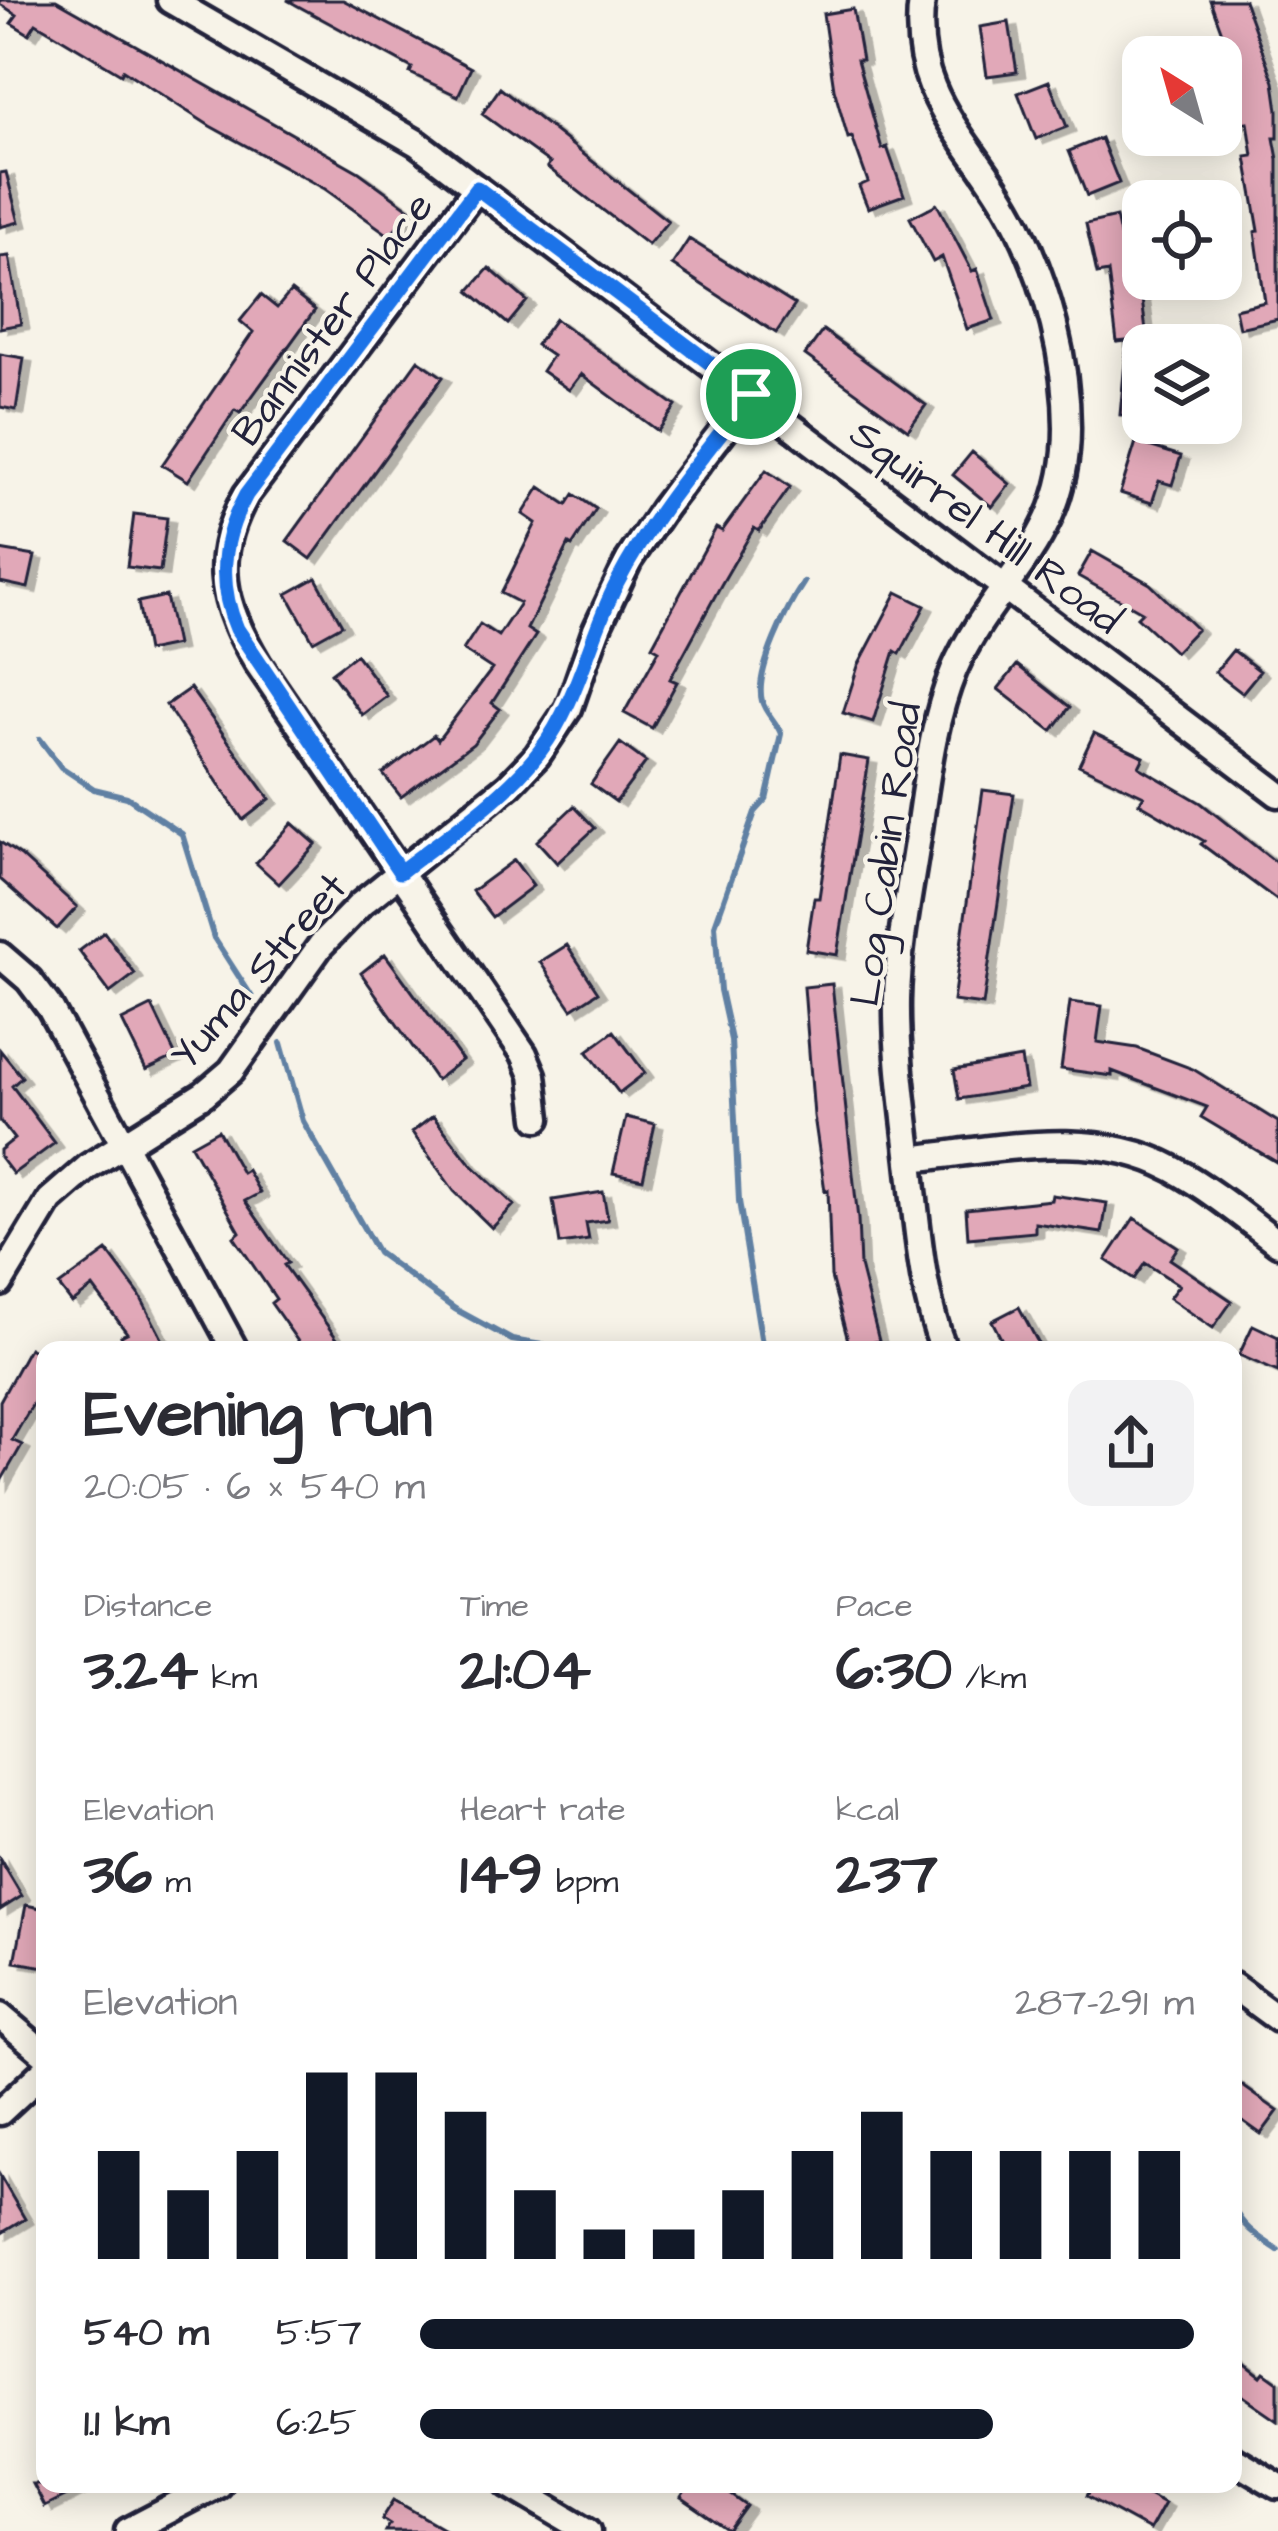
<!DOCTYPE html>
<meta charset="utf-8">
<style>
body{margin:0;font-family:"Architects Daughter",sans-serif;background:#f2f2f3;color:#2b2b33;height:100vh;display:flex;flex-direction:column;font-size:45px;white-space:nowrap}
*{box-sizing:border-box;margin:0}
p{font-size:39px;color:#7c7c81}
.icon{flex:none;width:66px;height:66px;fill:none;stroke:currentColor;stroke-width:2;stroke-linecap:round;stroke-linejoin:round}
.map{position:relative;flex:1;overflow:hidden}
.sheet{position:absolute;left:36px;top:1341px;width:1206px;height:1152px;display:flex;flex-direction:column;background:#fff;border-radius:24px;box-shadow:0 6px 30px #0003}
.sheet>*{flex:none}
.needle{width:78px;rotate:323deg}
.buttons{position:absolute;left:1122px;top:36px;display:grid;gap:24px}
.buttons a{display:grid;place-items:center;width:120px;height:120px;border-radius:24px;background:#fff;box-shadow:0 6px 30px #0003;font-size:60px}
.pin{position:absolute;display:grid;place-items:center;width:102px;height:102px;color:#fff;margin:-51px;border:6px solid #fff;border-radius:50%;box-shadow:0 3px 12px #0007}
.round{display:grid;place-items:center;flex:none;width:126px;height:126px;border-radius:24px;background:#f2f2f3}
.head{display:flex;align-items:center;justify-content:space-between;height:204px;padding:0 48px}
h1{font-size:66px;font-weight:800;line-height:90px}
.metrics{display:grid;grid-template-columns:repeat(3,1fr);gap:18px;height:204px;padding:12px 48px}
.metrics div{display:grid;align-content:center}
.metrics b{font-size:60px;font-weight:800}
.metrics small{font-size:33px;font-weight:400}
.metrics p{font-size:33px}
.chart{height:336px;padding:24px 48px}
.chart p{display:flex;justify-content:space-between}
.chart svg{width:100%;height:216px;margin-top:12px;stroke:#111827;stroke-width:6}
ul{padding:0 48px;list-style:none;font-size:39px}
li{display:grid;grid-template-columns:192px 144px 1fr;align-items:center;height:90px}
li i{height:30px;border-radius:15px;background:#111827}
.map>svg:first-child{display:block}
</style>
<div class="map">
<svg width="1278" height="2531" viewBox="0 0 1278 2531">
<defs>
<filter id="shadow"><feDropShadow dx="8" dy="4.5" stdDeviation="0" flood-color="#0004"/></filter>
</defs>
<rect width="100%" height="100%" fill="#f7f3e8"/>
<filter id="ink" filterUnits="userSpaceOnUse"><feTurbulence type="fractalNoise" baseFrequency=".00833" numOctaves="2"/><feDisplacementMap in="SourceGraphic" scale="24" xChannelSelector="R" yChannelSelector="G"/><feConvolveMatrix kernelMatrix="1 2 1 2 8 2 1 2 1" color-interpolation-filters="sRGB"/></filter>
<g filter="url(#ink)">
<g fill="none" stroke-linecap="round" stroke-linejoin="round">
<path stroke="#6180a3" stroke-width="6" d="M40,739L61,767L94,789L127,797L182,834L214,938L252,997
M281,1043L303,1121L378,1253L455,1309L512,1340L572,1350
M763,1350L739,1201L731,1040L720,990L715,925L755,812L766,800L781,734C777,722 765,713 762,701C754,672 788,606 804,582
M1233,2206C1241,2227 1260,2238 1278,2250"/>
</g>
<path fill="#e1a8b8" stroke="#22223b" stroke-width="3" filter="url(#shadow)" d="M0,0H56L359,172L410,209L390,236L325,189L210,126L123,70L121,74L36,23L29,34L11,23L17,15L0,4Z
M287,0H343L471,68L458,96L410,73L412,68Z
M1210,0H1244L1274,82L1278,110V138H1274L1278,159V319L1239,328L1235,309L1265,302L1255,232L1259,231L1246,157L1253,156L1248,122L1224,125L1221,99V93L1243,90Z
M853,9L862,60H857L882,149L887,147L904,195L868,208L859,186L868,182L852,137L848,138L834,89L823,14Z
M1009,22L1017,72L987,76L980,27Z
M1049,81L1067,127L1036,139L1018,93Z
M500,88L668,221L648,245L547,167L550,163L482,114Z
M1101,138L1119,183L1087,196L1069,151Z
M6,172L19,222L0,227V173Z
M937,204L972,271L977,269L994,320L967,329L942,257L933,262L910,218Z
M1116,217L1133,293L1141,291L1147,339H1143V417L1120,415L1127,341L1117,342L1108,272L1097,274L1086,224Z
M689,239L795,305L776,333L672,265Z
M9,256L21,324L0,328V257Z
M489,268L527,301L508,324L469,291Z
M291,291L315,310L240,413L235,410L188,481L162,465L253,332L240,321L261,295L277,308Z
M555,319L676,406L658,431L581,374L569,390L542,371L552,356L536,345Z
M823,330L926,405L908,430L805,355Z
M0,354L24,358L16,410L0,407Z
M418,360L443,377L311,559L287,541Z
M1136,442L1181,456L1172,485L1159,481L1152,503L1120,493Z
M972,452L1010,484L992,507L953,475Z
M766,470L790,487L759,531L754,528L721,585L670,679L677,682L652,728L624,713L659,650L652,646L716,528L722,531Z
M540,487L567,505L574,494L596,509L572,546L569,544L527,629L536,635L492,703L500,709L473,744L401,797L383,774L434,735L438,740L492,669L463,650L480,624L498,636L520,603L501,593L536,523L523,514Z
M134,514L167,518L160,571L127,567Z
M0,550L35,556L28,588L0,582Z
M1092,551L1150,584L1197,629L1175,652L1137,617L1142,612L1078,576Z
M316,578L342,625L313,641L287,594Z
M897,592L925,606L900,654L895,651L873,722L843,713L858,666Z
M166,596L176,645L147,651L138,602Z
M1233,650L1260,671L1242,693L1215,672Z
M356,654L387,696L362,715L331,673Z
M1017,665L1070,707L1052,731L998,689Z
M190,688L270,799L243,820L166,705Z
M1094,733L1144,757L1139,767L1201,803L1278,864V901L1201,844L1204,841L1139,803L1144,796L1079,765Z
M620,743L646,762L616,802L591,784Z
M840,755L869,760L837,955L806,950L814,898H819Z
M983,790L1014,794L983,1005L953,1001Z
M574,806L595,828L557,863L537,841Z
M292,823L316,844L279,884L256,863Z
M0,842L21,856L77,907L57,929L0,879Z
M514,860L533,886L492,917L472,891Z
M104,932L135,974L110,993L79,951Z
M567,945L598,992L572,1009L540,962Z
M385,954L462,1060L436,1080L361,973Z
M832,984L858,1219L860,1266L879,1341L850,1348L831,1277L828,1190L825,1191L814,1116L804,987Z
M1070,1002L1102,1006L1097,1042L1137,1048L1193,1069L1278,1122V1163L1201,1117L1207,1107L1112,1071V1076L1061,1069Z
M152,1006L176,1056L146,1070L122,1021Z
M614,1031L645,1073L619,1093L587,1051Z
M0,1050L22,1077L12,1086L55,1143L13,1174L0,1157V1150L14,1139L0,1121Z
M1021,1058L1026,1088L959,1099L954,1070Z
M433,1116L469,1162L514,1205L492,1228L454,1191L412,1132Z
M626,1117L655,1124L643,1179L613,1173Z
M218,1130L242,1173L247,1170L260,1193L245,1201L288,1263L284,1265L337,1339L321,1350H304L271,1303L276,1299L234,1237L240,1232L191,1145Z
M603,1192L608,1220L586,1223L589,1240L560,1244L553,1200Z
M1052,1195L1107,1203L1102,1233L1035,1223V1232L968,1238L966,1209L1051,1200Z
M1134,1218L1178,1247L1170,1259L1232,1301L1213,1328L1169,1298L1179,1285L1145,1263L1134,1279L1106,1260Z
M107,1251L139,1294L168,1350H128L121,1336L127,1333L93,1287L72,1303L59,1286Z
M1019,1307L1042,1350H1007L992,1321Z
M1253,1325L1278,1337V1372L1239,1355Z
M29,1348L45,1357V1383L12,1440L22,1445L0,1483V1401Z
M0,1859L22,1896L0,1910Z
M26,1905L45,1909V1967L15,1962Z
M1233,2079L1278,2111L1261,2134L1233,2114Z
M0,2176L25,2219L0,2234Z
M1233,2354L1261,2376L1264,2372L1278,2382V2420L1233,2389Z
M32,2484H90L44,2507Z
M690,2484H716L747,2506L729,2531L681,2498Z
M1094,2484H1130L1164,2503L1149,2530L1087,2496Z
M394,2500L448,2531H386L390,2524L382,2519Z"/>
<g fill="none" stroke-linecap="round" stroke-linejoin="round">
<g stroke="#22223b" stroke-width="33">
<path id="minor" d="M170,0L417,143L1278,794
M922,0C908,101 977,143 1018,226C1048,287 1067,360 1067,428C1067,545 994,578 954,670C933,721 927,775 919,829C911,886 898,943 897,1000C896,1063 907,1127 913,1190C919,1244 924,1300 944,1350
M477,188L246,495C210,559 222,604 258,664L524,1054L533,1075L538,1118
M0,955L29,980L50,1008L235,1350
M910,1159C995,1150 1093,1126 1173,1169C1210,1189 1244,1217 1278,1243
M0,1283L50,1200L88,1167L204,1094L231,1071L321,945L361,904L509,785L537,756L569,708L596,630L629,560L664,508L751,395
M1233,1986L1278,2019
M0,2016L45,2054
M0,2112L45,2070
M1233,2459L1278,2486
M509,2484L588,2531
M128,2531L218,2484"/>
</g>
<use href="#minor" stroke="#f7f3e8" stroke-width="24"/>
</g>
</g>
<g fill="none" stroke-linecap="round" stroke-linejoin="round" filter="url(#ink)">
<g stroke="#fff" stroke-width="24">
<path id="route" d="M477,188L751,394C704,455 652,515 617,583C588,639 579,700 540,751C504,799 447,835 400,872L237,629C217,583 222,538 246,495Z"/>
</g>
<use href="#route" stroke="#1a73e8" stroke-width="15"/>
</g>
<g text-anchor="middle" stroke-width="9" stroke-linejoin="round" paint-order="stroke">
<g font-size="42" fill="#22223b" stroke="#f7f3e8">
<text transform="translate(331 318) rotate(-53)" y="15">Bannister Place</text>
<text transform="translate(987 525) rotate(37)" y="15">Squirrel Hill Road</text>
<text transform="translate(884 854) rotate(-82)" y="15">Log Cabin Road</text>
<text transform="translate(257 970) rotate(-49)" y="15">Yuma Street</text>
</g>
</g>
</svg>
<div class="buttons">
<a><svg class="needle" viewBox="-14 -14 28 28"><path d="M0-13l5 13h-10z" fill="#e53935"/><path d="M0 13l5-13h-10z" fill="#7c7c81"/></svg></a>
<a><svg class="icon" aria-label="locate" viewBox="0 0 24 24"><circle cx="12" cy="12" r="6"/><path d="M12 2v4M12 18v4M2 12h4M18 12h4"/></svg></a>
<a><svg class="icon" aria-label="layers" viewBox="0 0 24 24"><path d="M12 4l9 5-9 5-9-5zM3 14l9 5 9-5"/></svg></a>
</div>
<div class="pin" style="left:751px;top:394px;background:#1e9e55"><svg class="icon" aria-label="arrive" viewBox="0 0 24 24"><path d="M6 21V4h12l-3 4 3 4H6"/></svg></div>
<section class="sheet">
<div class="head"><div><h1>Evening run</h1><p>20:05 · 6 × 540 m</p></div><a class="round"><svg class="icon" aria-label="share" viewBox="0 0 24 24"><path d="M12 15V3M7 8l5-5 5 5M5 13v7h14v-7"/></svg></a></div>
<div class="metrics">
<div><p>Distance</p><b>3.24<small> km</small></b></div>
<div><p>Time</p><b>21:04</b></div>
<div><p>Pace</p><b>6:30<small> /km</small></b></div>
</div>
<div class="metrics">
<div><p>Elevation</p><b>36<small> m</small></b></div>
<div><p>Heart rate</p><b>149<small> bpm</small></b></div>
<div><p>kcal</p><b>237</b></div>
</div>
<div class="chart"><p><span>Elevation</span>287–291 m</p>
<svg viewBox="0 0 160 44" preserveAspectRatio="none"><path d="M5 44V22M15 44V30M25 44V22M35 44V6M45 44V6M55 44V14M65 44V30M75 44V38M85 44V38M95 44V30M105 44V22M115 44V14M125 44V22M135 44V22M145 44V22M155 44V22"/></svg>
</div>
<ul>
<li><b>540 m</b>5:57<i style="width:100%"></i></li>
<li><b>1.1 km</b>6:25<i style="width:74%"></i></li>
</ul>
</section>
</div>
